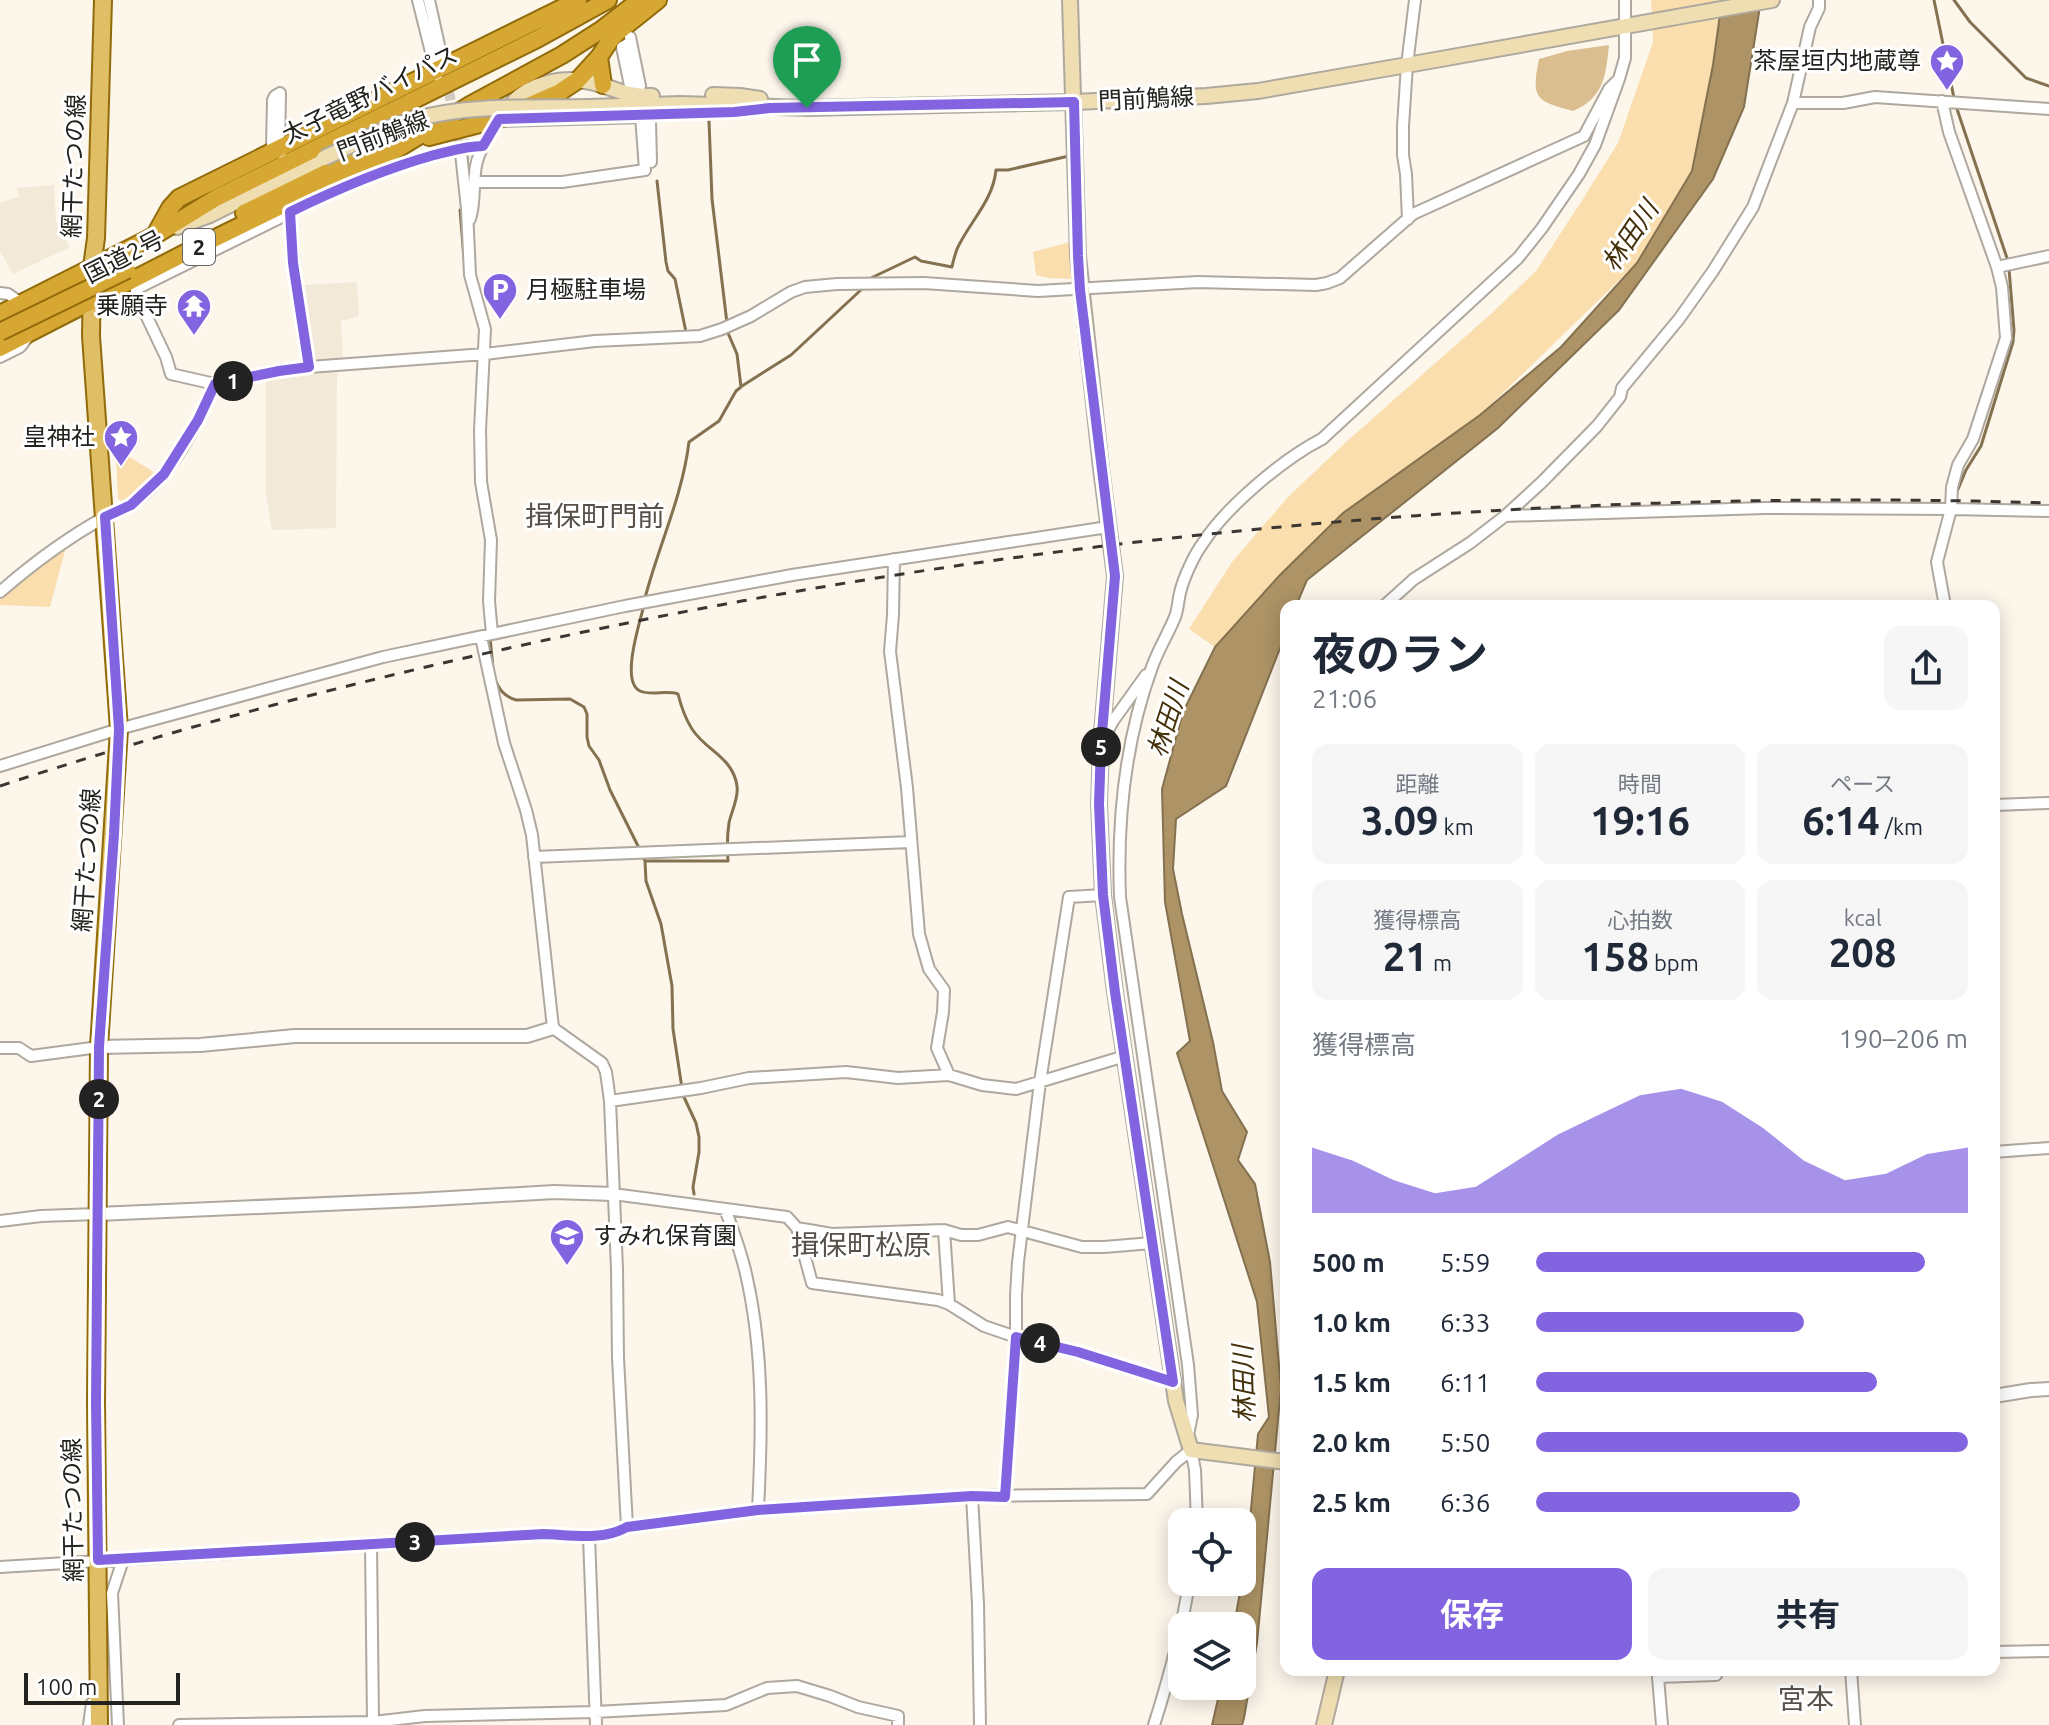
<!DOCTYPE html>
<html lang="ja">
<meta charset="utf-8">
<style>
body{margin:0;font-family:Ubuntu,"Noto Sans JP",sans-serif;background:#f6f6f7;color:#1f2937;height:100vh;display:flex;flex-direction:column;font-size:30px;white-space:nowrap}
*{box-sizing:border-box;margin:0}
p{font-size:26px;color:#747a83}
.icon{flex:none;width:44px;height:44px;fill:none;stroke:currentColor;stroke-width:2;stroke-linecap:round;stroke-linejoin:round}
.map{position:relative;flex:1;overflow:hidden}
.side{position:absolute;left:1280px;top:600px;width:720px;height:1076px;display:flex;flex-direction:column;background:#fff;border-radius:16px;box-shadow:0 4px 20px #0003}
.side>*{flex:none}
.tools{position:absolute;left:1168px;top:1508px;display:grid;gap:16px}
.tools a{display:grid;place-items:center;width:88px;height:88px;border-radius:16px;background:#fff;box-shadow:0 4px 20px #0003;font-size:40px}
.scale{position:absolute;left:24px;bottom:20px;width:156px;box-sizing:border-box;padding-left:8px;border:4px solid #24221e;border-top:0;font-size:22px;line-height:28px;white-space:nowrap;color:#24221e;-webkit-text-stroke:6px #fff;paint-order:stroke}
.pin{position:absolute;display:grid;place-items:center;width:68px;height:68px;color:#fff;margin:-82px -34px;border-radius:50% 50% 50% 0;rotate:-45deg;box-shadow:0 0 8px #0007}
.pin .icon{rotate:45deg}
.km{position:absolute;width:40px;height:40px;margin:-20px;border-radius:50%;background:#222;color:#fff;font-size:22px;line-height:40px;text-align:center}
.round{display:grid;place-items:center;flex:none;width:84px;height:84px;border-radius:16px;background:#f6f6f7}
.headline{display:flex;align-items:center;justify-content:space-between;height:136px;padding:0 32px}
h1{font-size:44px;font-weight:700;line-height:60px}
.stats{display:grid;grid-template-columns:repeat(3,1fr);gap:12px;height:136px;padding:8px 32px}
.stats div{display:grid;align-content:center;border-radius:16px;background:#f6f6f7;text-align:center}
.stats b{font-size:40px;font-weight:700}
.stats small{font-size:22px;font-weight:400}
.stats p{font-size:22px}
.chart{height:224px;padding:16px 32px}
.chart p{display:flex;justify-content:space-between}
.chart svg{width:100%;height:144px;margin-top:8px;fill:#8264e0;opacity:.7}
.button{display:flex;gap:16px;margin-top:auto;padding:16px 32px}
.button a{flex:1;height:92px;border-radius:16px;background:#8264e0;color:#fff;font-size:32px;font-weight:700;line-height:92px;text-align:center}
.button a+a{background:#f6f6f7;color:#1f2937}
ul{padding:0 32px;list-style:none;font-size:26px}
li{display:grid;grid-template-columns:128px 96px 1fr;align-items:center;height:60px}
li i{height:20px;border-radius:10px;background:#8264e0}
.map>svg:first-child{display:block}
</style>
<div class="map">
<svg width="2049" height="1725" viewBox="0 0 2049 1725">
<rect width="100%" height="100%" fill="#fcf6eb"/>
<path fill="#f3e9d8" d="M54,185L56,221L60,232L70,247L13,274L0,251V203L20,196L16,188Z
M357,282L359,316L341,321L343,358L315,360L304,285Z
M337,370L336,528L272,530L266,494V380Z"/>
<path fill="#fadeae" d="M1651,0H1722L1713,65L1692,171L1637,263L1480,415L1343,513L1279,576L1215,647L1189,629L1232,562L1288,497L1345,443L1492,313L1536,271L1581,202L1618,143L1653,42Z
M1070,242L1072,279L1049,278L1036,275L1033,252Z
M120,451L157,474L124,503L118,499L116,457Z
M66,547L50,607L0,605V600L48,557Z"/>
<path fill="#dabe8f" d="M1609,45C1606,75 1604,98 1573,111C1536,101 1531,99 1539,59L1567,51Z"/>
<path fill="#ad9365" stroke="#847150" stroke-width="2" d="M1722,0H1761L1744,107L1713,179L1619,310L1498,428L1307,580L1296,606H1286V633L1226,786L1176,819L1173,869L1182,914L1213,1042L1222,1091L1247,1132L1238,1160L1255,1184L1270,1262L1281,1388L1257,1643L1244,1718L1242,1725H1212L1221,1686H1242V1626H1234L1247,1552L1258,1434L1269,1417L1257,1302L1177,1053L1190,1041L1165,902L1162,789L1183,712L1215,647L1279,576L1343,513L1480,415L1561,347L1637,263L1692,171L1713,65Z"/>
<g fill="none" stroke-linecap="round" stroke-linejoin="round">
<path stroke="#847150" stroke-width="3" d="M1934,0L1954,98
M1954,0L1970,22L2026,78L2049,86
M1956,106L2008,261
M709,121L712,199L727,323
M467,155L469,183
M657,181L666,262L668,271L675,279L686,332H690
M460,210L464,258
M871,278L915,257L921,261L952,267C953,261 955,255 957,249C970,221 993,201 996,170H1008L1069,156
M304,300L313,358
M272,377L315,370
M742,386L791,355L863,288
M1956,494L1966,470L1981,446L2013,342L2014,330L2009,269
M645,598C659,544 682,498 689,442L719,421L736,391L741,387L737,354L728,333
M644,605C640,622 620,682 640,691C651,696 666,690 678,694C681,706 685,718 692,729C706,751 733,757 737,786C739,798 731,812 729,823C727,836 727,848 728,861H646
M490,637L493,669
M494,677C499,689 503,696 516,700L570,699L584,707L587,714V737L589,746L599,760L610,790L640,850
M643,857L645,861L646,881L661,924L672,986L673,1029L683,1095L696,1123L699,1137V1152L693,1187L694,1194"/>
<path stroke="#d1ccc2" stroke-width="10" stroke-dasharray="10 5" stroke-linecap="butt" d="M443,61L461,153"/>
<g stroke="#aea89e" stroke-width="14">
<path id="minor" d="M418,0L437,76
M429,0L442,59
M630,37L640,86
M631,42L622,47L632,95
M1942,101L1949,132L1997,267L2002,287L2006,338L1973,439L1958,465L1952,487L1951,509L1937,562L1945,606
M1793,103H1843L1875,97L2049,109
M650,122L651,162
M272,148L273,100L275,96L280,93L279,149L281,153
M461,153L467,209L470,275L485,329L480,430L481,482L491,540L489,601L492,634
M475,182H562L645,170L641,115
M289,207L295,274L309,367
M470,219C475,203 473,189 475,173C476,154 489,135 499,119
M1408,219L1406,174L1403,155V126L1407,65L1415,0
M1997,267L2049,256
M0,293L8,294L21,303
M0,357L20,347L27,338
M215,384L171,374L166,357L136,294V289L336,190L396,166L468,146H483
M1505,516L1765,508L1951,509L2049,511
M894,559L893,615L890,651L907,788L919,934L929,969L944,990L943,1012L937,1048L949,1075
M0,592C32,564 67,538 105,517C113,512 124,510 132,504C173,474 195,428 215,384L279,371L309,367L485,354L595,341L700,336L722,329L751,316L791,292L805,287L837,284L924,283L1038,291L1198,282L1316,285L1327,283L1340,278L1413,214L1584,136L1609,89L1619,79
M1384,606L1414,579L1470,543L1505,516L1542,482L1597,426L1620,397L1622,388L1679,319L1713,271L1753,207L1793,103L1810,27L1819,8V0
M481,637L504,743L526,810L532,835L553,1028L602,1063L606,1072L610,1101L617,1269L618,1358L627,1527
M1104,738L1113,721L1146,675
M0,766L119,729L383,657L625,606L792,575L1108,527
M1994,805L2049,803
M534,857L911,842
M0,1048H19L31,1056L99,1047
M610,1101L701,1088L749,1078L846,1072L898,1078L949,1075L982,1085L1016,1089L1125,1056
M1994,1152L2049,1148
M613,1194L787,1217L797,1228L832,1234L944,1230L961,1235H978L1008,1227L1082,1247H1104L1152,1243
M725,1209C733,1230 741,1252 746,1274C764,1352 762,1432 758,1510
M0,1221L41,1216L98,1214
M797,1228L812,1283L938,1300L949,1304L984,1326L1016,1337L1078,1352L1173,1382
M944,1230L949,1304
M1188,1435L1192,1415L1188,1365L1120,897C1117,819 1125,741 1152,667C1158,650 1168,634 1175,617C1178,609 1178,601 1180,593C1183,579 1194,555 1203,543C1226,507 1283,459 1322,439L1518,258L1542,228L1579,174L1595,145L1619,79L1625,58V0
M972,1496L978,1604L980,1725
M1005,1497L1016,1337V1295L1018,1262L1040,1082L1069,897L1103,895
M589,1536L596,1725
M0,1567L544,1534C571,1535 602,1540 627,1527L758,1510L972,1496L1147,1494L1176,1462L1191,1450L1195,1470L1197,1522
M1994,1652L2049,1651
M1851,1670L1855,1725
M373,1722L425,1716L595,1712L726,1705L767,1688L797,1686L830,1696L858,1707L898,1716V1725
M89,1725L92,1703
M118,1725L112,1593L123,1560
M179,1725L373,1722L371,1544
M1154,1725C1169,1678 1182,1631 1189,1582
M1662,1725L1658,1677L1716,1675L1715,1670"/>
</g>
<g stroke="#aea89e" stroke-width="16">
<path id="tertiary" d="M99,1047L200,1045L295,1036H527L553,1028
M98,1214L416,1200L554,1192L613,1194
M1994,1396L2031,1390L2049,1389"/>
</g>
<g stroke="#aea89e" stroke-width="18">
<path id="secondary" d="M1070,0L1078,256L1101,468L1115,576L1101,745L1099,804L1103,895L1115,992L1176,1401L1191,1450L1286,1462
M713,95L740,96L760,99
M589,107L681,104L807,108L1074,102L1206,96L1258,91L1407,65L1772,0
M503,115C508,109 514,101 520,96C541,80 573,76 598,84C618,90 630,97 652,96
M503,119L646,115
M177,227L210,215L324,158
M1324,1725L1337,1670"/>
</g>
<g stroke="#916b0a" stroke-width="20">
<path id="primary" d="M99,1725L96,1402L99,1047L119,729L91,336L92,267L96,238L103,0"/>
</g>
<g stroke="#916b0a" stroke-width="20">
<path id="trunk" d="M599,57L603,85
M429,137L499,119L560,92L578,80L599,57L611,39L618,32L658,0
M244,213L385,144
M155,235L170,208L179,198L578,0
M0,314L154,236L216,198L537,39L608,0
M0,348L189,251L399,148L470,105L562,55L601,30L640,0"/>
</g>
<use href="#minor" stroke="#fff" stroke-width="10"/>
<use href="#tertiary" stroke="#fff" stroke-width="12"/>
<use href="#secondary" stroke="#efdeb2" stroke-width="14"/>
<use href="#primary" stroke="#e0be66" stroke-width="16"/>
<use href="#trunk" stroke="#d6a833" stroke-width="16"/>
<path stroke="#3a3733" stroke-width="3" stroke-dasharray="10 10" stroke-linecap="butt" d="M0,786C212,716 428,663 647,619C1108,528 1579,488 2049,503"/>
<g stroke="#aea89e" stroke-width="18" stroke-linecap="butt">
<path id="secondary-bridge" d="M324,158C354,144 384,128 416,119C471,104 532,108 589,107"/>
</g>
<g stroke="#916b0a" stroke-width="20" stroke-linecap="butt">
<path id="trunk-bridge" d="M0,332L127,270"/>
</g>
<use href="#secondary-bridge" stroke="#efdeb2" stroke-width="14"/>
<use href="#trunk-bridge" stroke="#d6a833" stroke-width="16"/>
</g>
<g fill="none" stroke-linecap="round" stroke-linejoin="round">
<g stroke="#fff" stroke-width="16">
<path id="route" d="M1074,102L1078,256L1080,290L1115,576L1101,745L1099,804L1103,895L1115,992L1173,1382L1078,1352L1016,1337L1005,1497L972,1496L758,1510L627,1527C603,1541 571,1535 544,1534L98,1560L96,1402L99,1047L114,834L119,729L105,517L131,505L164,474L198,420L215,384L279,371L309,367L293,263L290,212C337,189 384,169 434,155C451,151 466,146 483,146L499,119L734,112L770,108Z"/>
</g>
<use href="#route" stroke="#8264e0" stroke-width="10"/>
</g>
<defs>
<g id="sight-pin" transform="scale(1.8)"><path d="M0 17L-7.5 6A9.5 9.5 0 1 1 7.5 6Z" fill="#8264e0" stroke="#fff"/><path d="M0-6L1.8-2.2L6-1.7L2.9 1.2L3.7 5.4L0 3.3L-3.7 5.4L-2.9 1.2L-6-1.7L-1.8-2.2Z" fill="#fff"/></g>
<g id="parking-pin" transform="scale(1.8)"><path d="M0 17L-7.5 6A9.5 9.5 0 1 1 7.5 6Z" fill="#8264e0" stroke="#fff"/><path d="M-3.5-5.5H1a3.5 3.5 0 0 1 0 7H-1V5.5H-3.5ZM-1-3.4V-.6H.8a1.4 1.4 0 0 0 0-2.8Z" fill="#fff"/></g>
<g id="temple-pin" transform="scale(1.8)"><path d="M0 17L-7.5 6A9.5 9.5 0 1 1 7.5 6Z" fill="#8264e0" stroke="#fff"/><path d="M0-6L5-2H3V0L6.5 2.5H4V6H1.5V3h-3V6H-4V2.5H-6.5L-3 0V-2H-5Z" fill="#fff"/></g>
<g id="school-pin" transform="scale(1.8)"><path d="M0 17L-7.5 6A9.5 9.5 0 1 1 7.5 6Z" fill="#8264e0" stroke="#fff"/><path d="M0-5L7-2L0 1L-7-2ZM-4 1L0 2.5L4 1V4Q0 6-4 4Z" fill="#fff"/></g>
</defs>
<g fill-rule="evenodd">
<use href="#sight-pin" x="1947" y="61"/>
<use href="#parking-pin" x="500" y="290"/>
<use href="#temple-pin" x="194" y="306"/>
<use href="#sight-pin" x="121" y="437"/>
<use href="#school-pin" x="567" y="1236"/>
</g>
<g text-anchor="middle" stroke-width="6" stroke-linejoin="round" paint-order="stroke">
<rect fill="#fff" stroke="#666462" stroke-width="2" x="183" y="229" width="32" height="36" rx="6"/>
<g font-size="22" font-weight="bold" fill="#24221e">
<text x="199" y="255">2</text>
</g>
<g font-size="24" fill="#24221e" stroke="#fff" text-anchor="end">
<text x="1921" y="69">茶屋垣内地蔵尊</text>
<text x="526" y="298" text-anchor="start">月極駐車場</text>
<text x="168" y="314">乗願寺</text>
<text x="95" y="445">皇神社</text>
<text x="593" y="1244" text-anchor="start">すみれ保育園</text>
</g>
<g font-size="24" fill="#24221e" stroke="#fff">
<text transform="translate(370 95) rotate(-26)" y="8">太子竜野バイパス</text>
<text transform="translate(1146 99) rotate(-3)" y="8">門前鵤線</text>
<text transform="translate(383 136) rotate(-21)" y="8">門前鵤線</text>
<text transform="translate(74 166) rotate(-88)" y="8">網干たつの線</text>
<text transform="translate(124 257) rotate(-27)" y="8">国道2号</text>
<text transform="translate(87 860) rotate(-86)" y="8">網干たつの線</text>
<text transform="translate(73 1510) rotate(-91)" y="8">網干たつの線</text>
</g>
<g font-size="26" font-style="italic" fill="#44310a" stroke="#fff">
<text transform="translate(1630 236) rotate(-56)" y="9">林田川</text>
<text transform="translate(1168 719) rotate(-72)" y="9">林田川</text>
<text transform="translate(1244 1384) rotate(-92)" y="9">林田川</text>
</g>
<g font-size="28" fill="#575149" stroke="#fff">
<text x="595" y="526">揖保町門前</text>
<text x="861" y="1255">揖保町松原</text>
<text x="1806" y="1709">宮本</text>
</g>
</g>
</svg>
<div class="tools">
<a><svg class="icon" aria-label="locate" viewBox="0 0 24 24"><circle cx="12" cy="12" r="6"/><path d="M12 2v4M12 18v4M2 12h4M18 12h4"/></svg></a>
<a><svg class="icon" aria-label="layers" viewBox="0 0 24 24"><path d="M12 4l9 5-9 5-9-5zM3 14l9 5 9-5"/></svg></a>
</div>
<div class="scale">100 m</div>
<div class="pin" style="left:807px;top:108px;background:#1e9e55"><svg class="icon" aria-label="arrive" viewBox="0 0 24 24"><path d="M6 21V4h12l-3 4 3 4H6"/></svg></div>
<b class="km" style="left:233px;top:381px">1</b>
<b class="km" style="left:99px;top:1099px">2</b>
<b class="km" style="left:415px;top:1542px">3</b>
<b class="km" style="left:1040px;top:1343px">4</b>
<b class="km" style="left:1101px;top:747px">5</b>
<section class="side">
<div class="headline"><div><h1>夜のラン</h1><p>21:06</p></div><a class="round"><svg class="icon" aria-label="share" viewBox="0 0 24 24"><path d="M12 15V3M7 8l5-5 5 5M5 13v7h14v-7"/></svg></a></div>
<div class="stats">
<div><p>距離</p><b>3.09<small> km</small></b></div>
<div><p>時間</p><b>19:16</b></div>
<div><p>ペース</p><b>6:14<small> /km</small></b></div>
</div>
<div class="stats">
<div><p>獲得標高</p><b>21<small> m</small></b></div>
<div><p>心拍数</p><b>158<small> bpm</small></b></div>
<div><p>kcal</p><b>208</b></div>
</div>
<div class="chart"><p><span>獲得標高</span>190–206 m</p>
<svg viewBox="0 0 160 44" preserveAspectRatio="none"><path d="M0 44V24L10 28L20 34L30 38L40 36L50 28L60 20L70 14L80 8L90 6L100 10L110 18L120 28L130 34L140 32L150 26L160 24V44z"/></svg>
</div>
<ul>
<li><b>500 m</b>5:59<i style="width:90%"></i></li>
<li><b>1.0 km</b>6:33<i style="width:62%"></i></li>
<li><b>1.5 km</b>6:11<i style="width:79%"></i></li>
<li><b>2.0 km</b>5:50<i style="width:100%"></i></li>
<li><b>2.5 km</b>6:36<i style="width:61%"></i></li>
</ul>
<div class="button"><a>保存</a><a>共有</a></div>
</section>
</div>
